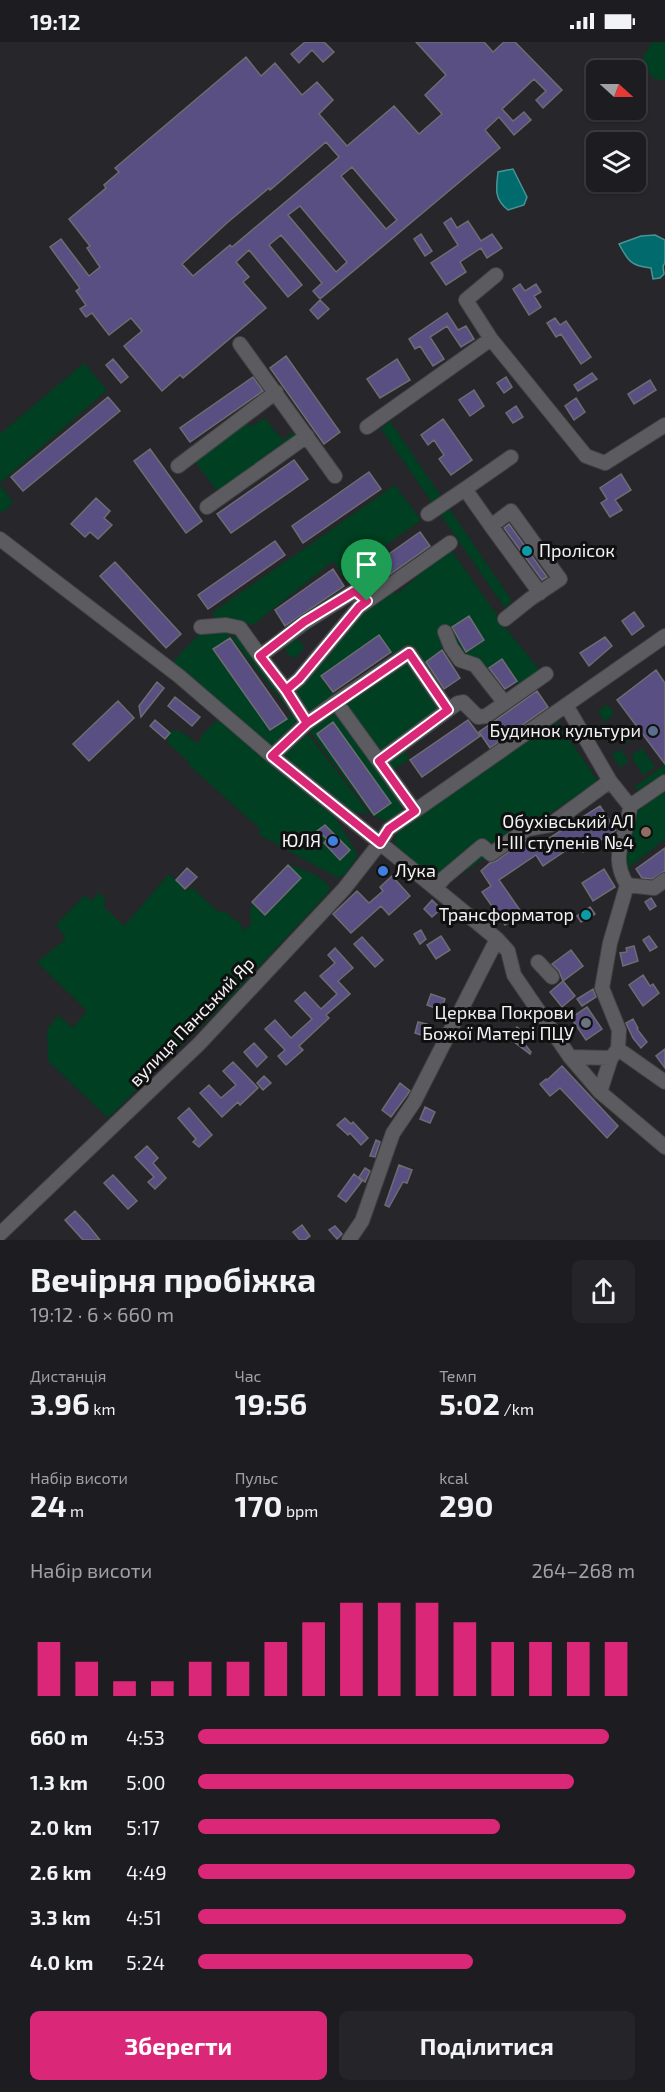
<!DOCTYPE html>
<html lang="uk">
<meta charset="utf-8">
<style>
body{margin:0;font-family:"Exo 2",sans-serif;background:#252529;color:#f1f3f6;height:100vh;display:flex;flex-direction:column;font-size:22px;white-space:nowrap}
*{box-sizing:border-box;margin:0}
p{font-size:20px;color:#a0a1a5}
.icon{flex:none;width:33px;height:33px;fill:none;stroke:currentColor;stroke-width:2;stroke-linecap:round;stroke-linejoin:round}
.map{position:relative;height:1198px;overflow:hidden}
.side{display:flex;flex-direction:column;background:#1d1c20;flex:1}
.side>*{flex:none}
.needle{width:39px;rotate:111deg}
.tools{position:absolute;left:586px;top:18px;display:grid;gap:12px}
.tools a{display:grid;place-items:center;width:60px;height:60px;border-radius:9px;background:#1d1c20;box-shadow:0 2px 4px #0004,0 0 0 2px #3b3a3e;font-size:30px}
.pin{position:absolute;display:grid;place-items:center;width:51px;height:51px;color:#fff;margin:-62px -26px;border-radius:50% 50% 50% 0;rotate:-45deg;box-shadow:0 0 6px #0007}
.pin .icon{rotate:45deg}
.round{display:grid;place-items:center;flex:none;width:63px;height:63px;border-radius:9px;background:#252529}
.headline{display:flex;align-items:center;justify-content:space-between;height:102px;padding:0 30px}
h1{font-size:33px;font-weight:700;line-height:45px}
.stats{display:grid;grid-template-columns:repeat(3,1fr);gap:9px;height:102px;padding:6px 30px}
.stats div{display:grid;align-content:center}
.stats b{font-size:30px;font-weight:700}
.stats small{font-size:16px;font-weight:400}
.stats p{font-size:16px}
.chart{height:168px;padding:12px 30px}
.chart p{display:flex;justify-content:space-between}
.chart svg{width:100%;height:108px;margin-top:6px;stroke:#db2777;stroke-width:6}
.action{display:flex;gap:12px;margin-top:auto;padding:12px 30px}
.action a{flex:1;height:69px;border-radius:9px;background:#db2777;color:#fff;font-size:24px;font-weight:700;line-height:69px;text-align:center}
.action a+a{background:#252529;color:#f1f3f6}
ul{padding:0 30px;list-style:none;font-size:20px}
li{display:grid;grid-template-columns:96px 72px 1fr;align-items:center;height:45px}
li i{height:15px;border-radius:8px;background:#db2777}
.status{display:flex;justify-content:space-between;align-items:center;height:42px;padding:0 30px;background:#1d1c20;direction:ltr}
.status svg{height:16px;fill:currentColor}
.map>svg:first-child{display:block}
</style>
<div class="status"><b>19:12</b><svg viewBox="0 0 49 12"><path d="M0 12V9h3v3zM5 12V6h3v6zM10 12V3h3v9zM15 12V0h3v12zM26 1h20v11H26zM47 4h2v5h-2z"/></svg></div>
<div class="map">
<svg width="665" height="1198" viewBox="0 0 665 1198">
<rect width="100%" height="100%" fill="#27262a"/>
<path fill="#003f21" d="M652,0H665V39L653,36L641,19Z
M84,321L107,348L0,441V392Z
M264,376L283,398L300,385L304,391L219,451L193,418L246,380L250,385Z
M390,379L512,559L505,566L381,387Z
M0,443L13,460L3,471L0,468Z
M395,443L421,478L343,534L333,519L253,583L235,579L215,578L213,570Z
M450,506L508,589L542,631L521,646L502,617L484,629L449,601L423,622L393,615L379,593L320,634L334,654L309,674L291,648L373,554L398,551Z
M203,588H238L213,608L270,688L292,672L232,597L240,590L304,680L273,710L170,623Z
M296,595L305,606L295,616L289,614L283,603Z
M408,617L441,666L380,712L344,660Z
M608,662L614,672L605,680L598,669Z
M339,668L403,759L401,765L404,772C388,784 388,780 372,773L310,690L312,682Z
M556,678L598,739L444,844L396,807L394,798L398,788Z
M216,679H221L325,762L332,770L358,813L345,833L338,836L260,793L259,786L190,724L189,720L167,700L171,688L180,689L198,702L202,693Z
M624,682L633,696L623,703L613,690Z
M308,692L369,772L346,769L280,715Z
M400,703L410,717L394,727L385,714Z
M642,706L655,725L643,733L631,714Z
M620,707L629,720L620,725L612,713Z
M665,722V735L641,748L633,746Z
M665,749V797L628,826L621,811L633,772Z
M288,823C302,826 322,834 330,845L328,851L225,961L108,1076L48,1019L47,988L58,973L73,986L87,969L37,920L66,897L56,883L85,853L92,859L99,850L106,858L103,864L124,884L169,832L187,849L192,845L217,869L226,870L230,875L238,879L245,889L251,881L250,873L252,860L301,836Z"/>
<path fill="#006a6c" stroke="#499395" stroke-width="1.5" d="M513,127L527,155L524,163L508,168C494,157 496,147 498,130Z
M655,193L665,198V221L663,224L664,232L660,236L653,237L651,226C631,224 628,219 619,202L641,194Z"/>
<path fill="#594f82" stroke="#6d6d71" stroke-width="1.5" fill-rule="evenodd" d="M305,0H324L334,10L323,20L312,8L299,21L291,12Z
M416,0H484L493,10L504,0H515L562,48L543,66L536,58L546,49L534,37L502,67L513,79L524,70L531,78L514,93L499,75L485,88L500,106L320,257L313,249L322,241L281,193L269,203L302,243L288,255L249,208L236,220L249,235L243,240L266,266L183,336L180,333L162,349L124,304L142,289L131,276L109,293L92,271L86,275L80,267L86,263L76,249L80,246L50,205L61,197L89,234L100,225L87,206L90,204L69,177L106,146L104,143L119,130L115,126L246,15L261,34L275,21L302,53L317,40L333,58L319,72L347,104L394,64L419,92L442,72L425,53L446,33ZM326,100L339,115L232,205L230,203L193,234L182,222L228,180L269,146L270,148ZM352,125L397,178L386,187L341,134ZM300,164L347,220L336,230L288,173Z
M451,176L457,186L468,179L481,199L492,192L502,206L487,216L481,206L460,220L466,230L446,243L431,221L458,203L444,181Z
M421,192L432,209L425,214L414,197Z
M520,242L525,249L536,242L541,250L534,254L541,265L529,273L513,247Z
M320,258L329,267L318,277L310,268Z
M447,271L458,288L466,284L474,297L461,305L447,284L430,295L444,317L433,324L420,304L415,307L409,297Z
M555,276L560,283L566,279L591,315L581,322L561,292L556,295L547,281Z
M286,314L340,390L324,402L270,326Z
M113,317L128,335L121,341L106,323Z
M397,317L410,338L380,356L367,337Z
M592,331L597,337L578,349L574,343Z
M253,335L263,349L190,400L180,386Z
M506,335L512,345L504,351L497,341Z
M650,338L656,348L634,362L628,352Z
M474,348L484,364L470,374L459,358Z
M108,355L120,369L23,449L11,435Z
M576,356L585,370L574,378L565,364Z
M516,364L523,375L513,381L506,371Z
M443,377L472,418L451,433L439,417L444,413L434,398L428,403L421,393Z
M150,407L202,479L186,491L134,419Z
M294,418L308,437L231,491L217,472Z
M369,430L381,447L303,501L292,484Z
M621,432L631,448L615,458L622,468L610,475L601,461L607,457L600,446Z
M96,456L110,469L104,476L112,483L98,497L90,490L85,495L71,482Z
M509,482L547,535L542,538L504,486Z
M420,490L430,504L372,545L362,531Z
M275,499L285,513L208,567L198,553Z
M115,520L181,592L166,606L100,534Z
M333,527L344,544L285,584L275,568Z
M634,570L644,584L632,593L622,579Z
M469,574L484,598L466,610L452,585Z
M379,593L391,610L333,650L321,634Z
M605,595L612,604L589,624L580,611Z
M230,596L287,677L270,688L213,607Z
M442,608L460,636L444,647L426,620Z
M502,617L517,639L505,647L489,626Z
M656,628L665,641V722L617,658Z
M157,640L164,646L141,675L139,664Z
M537,649L548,665L490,706L479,690Z
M175,655L200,675L192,684L168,664Z
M118,659L134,676L89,719L73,702Z
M155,678L170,691L165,697L150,684Z
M468,678L480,694L422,735L410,718Z
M333,680L391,761L374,773L317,692Z
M600,764L616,788L583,810L577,801L543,824L536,813L499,838L522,871L505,883L482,850L491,844L481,829L490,821L496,819L526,798L532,807Z
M325,783L350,808L340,818L324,801L327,797L317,789Z
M665,806V829L652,837L642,836L636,827Z
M288,823L301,836L265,873L252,860Z
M187,826L197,835L185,847L176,838Z
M604,827L615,845L593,859L582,841Z
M392,834L410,854L389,873L381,864L351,891L333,872L357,849L369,861L383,849L380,845Z
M651,856L656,864L650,868L645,860Z
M432,858L441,867L432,875L424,867Z
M590,865L595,872L581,880L577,874Z
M421,888L426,897L420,902L414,892Z
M441,894L450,908L436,917L427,903Z
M649,894L657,905L650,909L643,898Z
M362,895L383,918L375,925L354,902Z
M634,904L638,919L623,924L620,911L627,910L626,906Z
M335,906L353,926L338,939L350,952L326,973L329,976L299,1004L303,1008L286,1023L278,1014L285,1008L265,987L275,978L291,996L312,977L295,959L305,950L321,967L337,952L320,934L335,921L328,913Z
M571,908L583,924L563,939L559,929L552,922Z
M643,933L650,944L653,942L659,951L643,964L629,943Z
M563,939L575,954L562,965L550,950Z
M593,947L596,955L582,964L577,957Z
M431,952L445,957L441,968L427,963Z
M587,965L602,987L586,998L571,976Z
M633,977L638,986L637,987L647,1000L641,1006L633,996L626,981Z
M418,980L427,982L424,994L415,991Z
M517,985L527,992L521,997L531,1010L530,1012L509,996Z
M254,1001L267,1015L257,1025L244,1010Z
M665,1007V1026L656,1014Z
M233,1020L258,1046L240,1063L238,1060L222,1075L200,1051L209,1043L221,1056L236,1043L223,1029Z
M562,1024L618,1084L607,1096L560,1046L550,1054L540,1042L546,1037L547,1038Z
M264,1034L271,1041L263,1048L257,1041Z
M400,1041L410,1049L391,1075L382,1068Z
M425,1065L435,1070L430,1081L420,1077Z
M189,1066L212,1093L199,1105L193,1100L196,1097L178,1076Z
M345,1076L351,1082L353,1080L368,1096L361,1103L350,1091L348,1093L337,1083Z
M376,1098L380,1100L375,1115L370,1114Z
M147,1104L158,1116L153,1121L166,1136L155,1147L148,1140L154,1135L135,1115Z
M399,1123L412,1128L407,1141L403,1140L389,1165L385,1163Z
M365,1126L370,1129L365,1140L359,1135Z
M354,1132L362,1139L346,1160L338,1154Z
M113,1133L137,1159L128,1167L104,1141Z
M75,1169L88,1183L100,1198H83L65,1178Z
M302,1183L310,1194L305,1198H300L293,1190Z
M335,1184L342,1192L337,1197L329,1188Z"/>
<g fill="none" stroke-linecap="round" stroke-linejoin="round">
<g stroke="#424145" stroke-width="16">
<path id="minor" d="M491,297L466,258L496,233
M240,302L335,434
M367,385L491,297L586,414L605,421L665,383
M178,424L276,350
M465,447L511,415
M207,465L307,394
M428,472L465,447L491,484L511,469L560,537L530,557L505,577
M491,484L540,551
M0,497L179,634L272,714L380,801L344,847L199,1002L0,1192
M201,585L226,583L240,586L260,614
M445,590L451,605L460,618L475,623L504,660
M665,594L389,787L380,801L497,897L508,909L514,933L570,1015L600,1050L665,1105
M286,648L260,614L304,581L355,549L367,559
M566,663L610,739L630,764
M448,668L458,661L463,660L478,675L486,674L546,632
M307,681L336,660
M272,714L307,681L286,648L299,637L359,565L450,501
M379,719L448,668L409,611L336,660L415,769
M630,764L665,740
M627,843L654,846L665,838
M436,845L444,836L482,804L491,812L527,787L550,783L610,739
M538,920L552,935
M618,1007L665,1040
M570,1015L611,1016L600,1050
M611,1016L618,1007L619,988L602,946L610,901L627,843C608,811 628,796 630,764
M349,1198L362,1179L393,1091L414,1060L497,897"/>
</g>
<use href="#minor" stroke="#5c5c60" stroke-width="14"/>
</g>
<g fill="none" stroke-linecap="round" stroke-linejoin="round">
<g stroke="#fff" stroke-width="12">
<path id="route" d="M367,559L359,565L299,637L286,648L307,681L272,714L380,801L389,787L415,769L379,719L448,668L409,611L307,681L286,648L260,614L304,580L355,549L367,559"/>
</g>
<use href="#route" stroke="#db2777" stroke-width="8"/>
</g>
<g fill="#0f9aa8" stroke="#101011" stroke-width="2">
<circle cx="527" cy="509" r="6"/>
<circle cx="586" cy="873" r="6"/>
</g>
<circle fill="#5c6f8a" stroke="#101011" stroke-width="2" cx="653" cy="689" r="6"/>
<circle fill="#8d6e63" stroke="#101011" stroke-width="2" cx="646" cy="790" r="6"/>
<g fill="#3f7fe0" stroke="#101011" stroke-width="2">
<circle cx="333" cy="799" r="6"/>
<circle cx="383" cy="829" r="6"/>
</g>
<circle fill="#6b7280" stroke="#101011" stroke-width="2" cx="586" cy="981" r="6"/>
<g text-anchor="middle" stroke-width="6" stroke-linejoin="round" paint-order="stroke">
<g font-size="18" fill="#f3f3f6" stroke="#101011" text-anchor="end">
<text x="539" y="515" text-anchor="start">Пролісок</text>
<text x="641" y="695">Будинок культури</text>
<text x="634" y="786">Обухівський АЛ<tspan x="634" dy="21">І-ІІІ ступенів №4</tspan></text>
<text x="321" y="805">ЮЛЯ</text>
<text x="395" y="835" text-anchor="start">Лука</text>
<text x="574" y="879">Трансформатор</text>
<text x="574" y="977">Церква Покрови<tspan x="574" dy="21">Божої Матері ПЦУ</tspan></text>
</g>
<g font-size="18" fill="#f3f3f6" stroke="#101011">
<text transform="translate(192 980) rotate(-46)" y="6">вулиця Панський Яр</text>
</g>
</g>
</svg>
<div class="tools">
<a><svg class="needle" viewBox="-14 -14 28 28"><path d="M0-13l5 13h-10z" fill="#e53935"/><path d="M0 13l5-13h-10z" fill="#a0a1a5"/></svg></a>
<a><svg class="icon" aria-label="layers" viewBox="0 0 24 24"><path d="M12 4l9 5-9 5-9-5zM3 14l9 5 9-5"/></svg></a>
</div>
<div class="pin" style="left:367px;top:559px;background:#1e9e55"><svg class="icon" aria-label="arrive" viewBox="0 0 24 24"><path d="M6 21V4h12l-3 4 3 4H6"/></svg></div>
</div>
<section class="side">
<div class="headline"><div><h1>Вечірня пробіжка</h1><p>19:12 · 6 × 660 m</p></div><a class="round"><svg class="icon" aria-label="share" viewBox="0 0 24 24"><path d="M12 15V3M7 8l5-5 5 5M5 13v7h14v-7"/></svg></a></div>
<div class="stats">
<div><p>Дистанція</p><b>3.96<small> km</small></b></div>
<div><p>Час</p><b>19:56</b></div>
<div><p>Темп</p><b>5:02<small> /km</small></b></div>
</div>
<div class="stats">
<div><p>Набір висоти</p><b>24<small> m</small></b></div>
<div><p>Пульс</p><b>170<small> bpm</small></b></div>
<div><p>kcal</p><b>290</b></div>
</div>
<div class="chart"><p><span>Набір висоти</span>264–268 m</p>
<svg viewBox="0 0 160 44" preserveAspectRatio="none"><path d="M5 44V22M15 44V30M25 44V38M35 44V38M45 44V30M55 44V30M65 44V22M75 44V14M85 44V6M95 44V6M105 44V6M115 44V14M125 44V22M135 44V22M145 44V22M155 44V22"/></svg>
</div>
<ul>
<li><b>660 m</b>4:53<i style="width:94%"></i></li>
<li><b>1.3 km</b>5:00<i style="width:86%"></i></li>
<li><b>2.0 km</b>5:17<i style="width:69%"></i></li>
<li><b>2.6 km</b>4:49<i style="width:100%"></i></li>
<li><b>3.3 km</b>4:51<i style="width:98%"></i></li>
<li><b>4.0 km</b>5:24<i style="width:63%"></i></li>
</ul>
<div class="action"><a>Зберегти</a><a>Поділитися</a></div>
</section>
